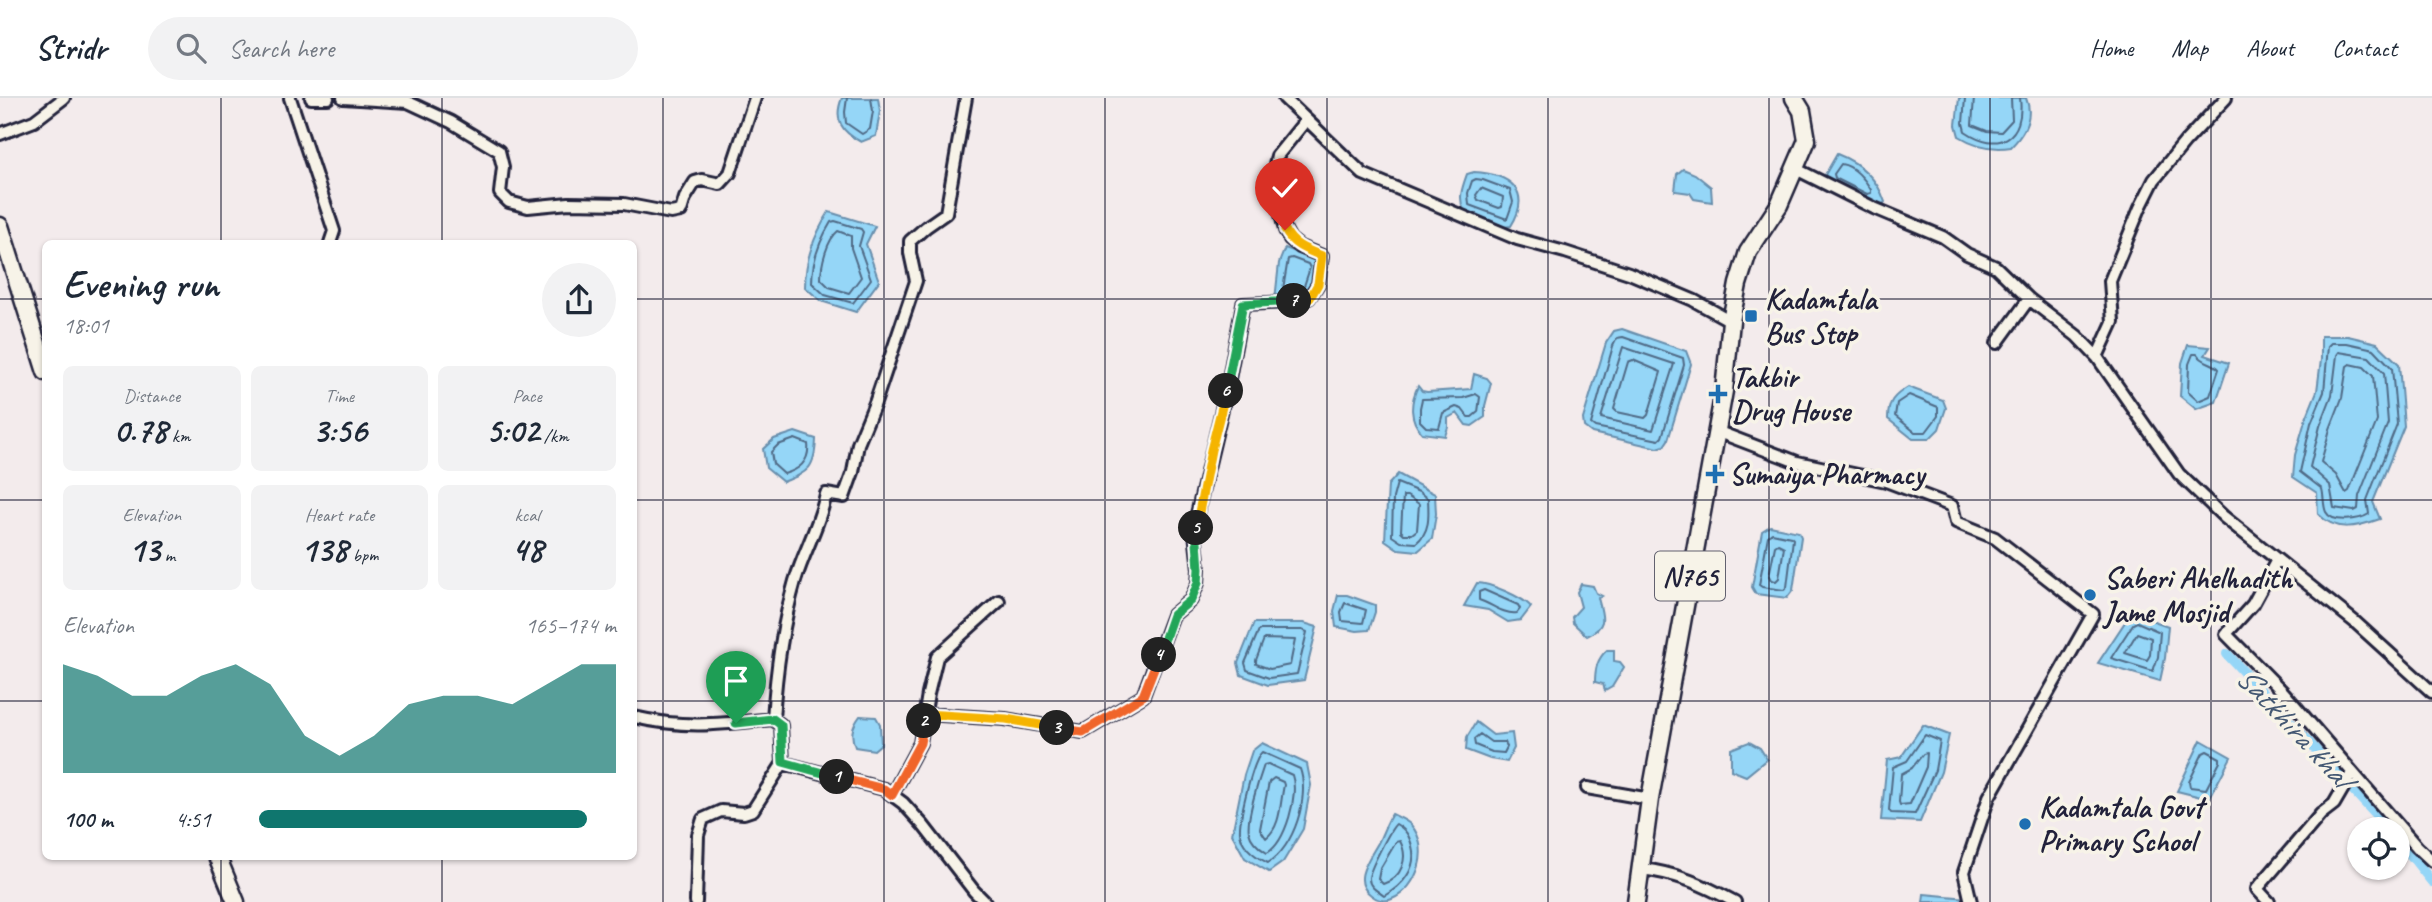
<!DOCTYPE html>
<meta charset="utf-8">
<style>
body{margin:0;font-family:Caveat,sans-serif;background:#f2f2f3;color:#1f2937;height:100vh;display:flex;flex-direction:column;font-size:26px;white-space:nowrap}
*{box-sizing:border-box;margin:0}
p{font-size:23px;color:#747a83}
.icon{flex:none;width:38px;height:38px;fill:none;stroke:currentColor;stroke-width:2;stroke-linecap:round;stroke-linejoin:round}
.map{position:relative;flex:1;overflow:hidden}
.panel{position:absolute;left:42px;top:142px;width:595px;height:620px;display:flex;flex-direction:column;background:#fff;border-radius:10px;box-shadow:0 2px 5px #0004}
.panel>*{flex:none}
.buttons{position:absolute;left:2347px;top:719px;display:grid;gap:14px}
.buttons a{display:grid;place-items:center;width:63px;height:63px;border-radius:50%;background:#fff;box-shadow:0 2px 5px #0004;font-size:35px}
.pin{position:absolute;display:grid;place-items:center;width:60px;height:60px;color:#fff;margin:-72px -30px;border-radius:50% 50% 50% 0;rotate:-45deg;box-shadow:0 0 7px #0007}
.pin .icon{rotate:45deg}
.km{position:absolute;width:35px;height:35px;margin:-18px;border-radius:50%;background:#222;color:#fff;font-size:19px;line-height:35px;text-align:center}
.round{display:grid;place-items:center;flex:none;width:74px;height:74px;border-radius:37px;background:#f2f2f3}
.head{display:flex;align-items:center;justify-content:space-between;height:119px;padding:0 21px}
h1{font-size:38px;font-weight:600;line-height:52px}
.stats{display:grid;grid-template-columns:repeat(3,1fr);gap:10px;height:119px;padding:7px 21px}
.stats div{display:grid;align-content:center;border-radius:10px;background:#f2f2f3;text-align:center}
.stats b{font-size:35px;font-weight:600}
.stats small{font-size:19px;font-weight:400}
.stats p{font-size:19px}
.chart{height:196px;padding:14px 21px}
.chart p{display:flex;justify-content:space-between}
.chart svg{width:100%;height:126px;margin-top:7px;fill:#0f766e;opacity:.7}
ul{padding:0 21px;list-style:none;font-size:23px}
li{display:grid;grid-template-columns:112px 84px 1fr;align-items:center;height:52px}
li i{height:18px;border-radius:9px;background:#0f766e}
header{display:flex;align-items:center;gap:42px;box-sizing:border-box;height:98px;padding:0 35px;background:#fff;border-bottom:2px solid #e0e1e3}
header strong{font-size:33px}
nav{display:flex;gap:38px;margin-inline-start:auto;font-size:24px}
.search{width:490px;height:63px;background:#f2f2f3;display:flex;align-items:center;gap:18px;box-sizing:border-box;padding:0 24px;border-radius:38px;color:#747a83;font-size:26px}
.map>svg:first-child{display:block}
</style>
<header>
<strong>Stridr</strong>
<div class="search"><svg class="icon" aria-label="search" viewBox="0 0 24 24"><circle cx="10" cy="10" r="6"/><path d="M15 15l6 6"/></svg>Search here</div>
<nav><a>Home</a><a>Map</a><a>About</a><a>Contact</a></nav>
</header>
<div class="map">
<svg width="2432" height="804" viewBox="0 0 2432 804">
<rect width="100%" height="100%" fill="#f3ebec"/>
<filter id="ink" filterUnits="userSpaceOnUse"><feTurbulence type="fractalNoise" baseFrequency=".0143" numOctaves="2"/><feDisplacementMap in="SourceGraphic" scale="14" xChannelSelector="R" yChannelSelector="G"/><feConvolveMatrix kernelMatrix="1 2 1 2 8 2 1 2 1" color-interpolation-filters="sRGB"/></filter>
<g filter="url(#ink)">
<path fill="#95d6f7" stroke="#678eac" stroke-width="2" d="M842,0H878L880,13L876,38L861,44C842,34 833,22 842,0Z
M1959,0H2026C2034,19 2024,36 2011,49C1991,52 1975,48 1959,38L1956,27Z
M1837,56C1860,65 1877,80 1885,104L1881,108L1822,82Z
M1683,71L1695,76L1711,89L1712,104L1694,101L1690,95L1675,93L1677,76Z
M1474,74C1509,76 1533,92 1511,128L1504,129L1464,113C1458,100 1462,90 1467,76Z
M829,114L875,128L866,146L879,183L856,214L821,203L805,189C805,161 814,138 829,114Z
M1285,150L1316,161L1318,167L1310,193L1295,202H1275L1279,165Z
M1622,231L1686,253L1691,266L1668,342L1664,348L1658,350L1592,335L1584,329L1583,321L1606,245L1614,233Z
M2321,238H2348L2377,245L2399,266L2404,328L2373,404L2380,421C2357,429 2337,435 2318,416L2317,395L2293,379L2295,357L2305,323L2317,293L2321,262Z
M2188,247L2210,249L2205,257L2229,265L2216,304L2196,311L2180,298L2182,265Z
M1474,276L1487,280L1491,285L1485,308V319L1472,328L1466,327L1457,315L1448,320V329L1445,338L1422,335C1409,322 1410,304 1418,288L1422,293L1427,294L1471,291Z
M1908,289L1943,302L1946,310L1939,331L1929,341H1913L1888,321C1888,304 1893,298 1908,289Z
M795,334L816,341C815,370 809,374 783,384L766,370L763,351L774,341Z
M1398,376L1435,396L1436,416L1432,441L1418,453L1398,451L1385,442L1388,387Z
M1770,428L1799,434L1801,439L1793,492L1787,500L1756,496L1752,489L1762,433Z
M1477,485C1489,485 1523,499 1531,509L1521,522L1508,524L1488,512L1464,508Z
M1581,486L1593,488L1596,495L1602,498L1598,500C1603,519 1608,528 1587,538L1573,525L1572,519L1581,509L1577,494Z
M1338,497H1347L1375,507V514L1369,532L1357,533L1336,529L1334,513Z
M2131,515L2168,528L2165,560L2160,583L2098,565Z
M1254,525H1304L1317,529L1304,582L1268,587L1241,577L1238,565Z
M1607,552H1614V563L1620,564L1624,569L1612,589L1605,593L1603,586L1595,584C1595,571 1597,561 1607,552Z
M860,618L876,619L880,626L881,646L874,652L855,649C850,636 852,629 860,618Z
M1476,624L1493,637L1512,635L1514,650L1507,664L1490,661L1466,652L1467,639Z
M1923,627L1949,637L1941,674L1920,724L1881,722L1887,662L1901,659Z
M2201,642L2231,659L2209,701L2177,693Z
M1749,644L1760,650L1767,661L1746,678L1731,672V651Z
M1262,645L1307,666L1311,687L1303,731L1283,764L1269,774L1245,760L1232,736L1244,677L1252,653Z
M1392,716C1398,719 1406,722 1411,727C1431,750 1418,790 1392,801C1385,804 1377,802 1371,797C1351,783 1369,761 1378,745C1383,735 1386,725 1392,716Z
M1924,796L1967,800V804H1923Z"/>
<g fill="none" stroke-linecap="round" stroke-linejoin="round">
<path stroke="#506a86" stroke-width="2" d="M847,0L845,14L846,25L862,36L870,31L873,13L871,0
M1965,0L1963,25L1965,33C1999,56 2025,40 2020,0
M1974,0L1972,27L1987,33L2001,34L2012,22L2011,0
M1841,66C1854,68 1865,81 1871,92V95L1867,96L1835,80L1834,76Z
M1476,81L1483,82L1510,92L1513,104L1507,121L1469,107L1468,95L1472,83Z
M1481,90L1503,99L1502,109L1499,110L1478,102L1476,97Z
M835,123L861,131L863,134L859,148L871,181L853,205L825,197L812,185C812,163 820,142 831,124Z
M838,133L851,138V150L861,179L849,195L829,189L821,181C821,166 827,142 838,133Z
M1292,160L1308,166L1310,170L1304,188L1293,195H1286L1283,191L1288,161Z
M1623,239L1683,260L1684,267L1662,339L1659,342L1595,329L1591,326L1613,248L1617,240Z
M2331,245H2347L2374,251L2392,270L2397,326L2367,402L2369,416C2360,422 2332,426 2326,414C2323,408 2324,397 2322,391L2300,374L2311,325L2324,294L2328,248Z
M1623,249L1674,266L1653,332L1601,320Z
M2339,254L2369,259L2384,275L2388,325L2359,398L2358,411L2354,413L2334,410L2330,387L2310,369L2320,328L2332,297L2337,257Z
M2193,256H2197C2203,265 2213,264 2219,271L2210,298L2198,303L2188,294L2189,266Z
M1633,262L1661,274L1648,317L1645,320L1617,314L1614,311L1628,264Z
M2350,266L2364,269L2373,278L2377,323L2349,393L2346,395L2336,377L2321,364L2330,331L2342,300L2347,268Z
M1476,296L1480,299L1478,314L1472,319H1468L1462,311L1456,309L1443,315L1439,330L1426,329L1420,323V310L1422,301L1463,300Z
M1909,297L1938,309V318L1926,334H1915L1895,318L1897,305Z
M795,341L808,346C810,363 799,372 784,376L773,366L771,354L778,347Z
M1397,385L1419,394L1428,401C1429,419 1430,434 1416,445L1401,444L1392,438L1393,400Z
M1403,398H1407L1419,406L1417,432L1412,436H1404L1401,433Z
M1772,435L1791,439L1793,441L1787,489L1784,492L1762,489L1759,487L1768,438Z
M1778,446L1784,449L1779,480L1776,483L1771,482L1769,478L1775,448Z
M1484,492L1518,507L1520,511L1517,515C1504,517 1492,506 1479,502V494Z
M1345,505L1366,512L1363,525L1342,523L1341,514Z
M2137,524L2160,534L2158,559L2153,573L2111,560L2133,526Z
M1259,532H1302L1307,534L1297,576L1269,580L1247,572L1245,565Z
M2137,535L2151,540L2150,557L2147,562L2125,555Z
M1264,541L1295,542L1290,567L1270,571L1256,566V562Z
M1480,636L1491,644H1505L1507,649L1504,655L1492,654L1475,647L1474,641Z
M1925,637L1940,643L1935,672L1915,716L1891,715L1889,712L1893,669L1907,663Z
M2207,653L2220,660V664L2206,691L2190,689L2189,684L2203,655Z
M1262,654L1300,671C1310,698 1294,750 1268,765C1256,759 1241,749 1240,734C1239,720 1253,662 1262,654Z
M1927,655L1926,669L1910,706L1900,707L1899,704L1901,676L1912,670L1923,656Z
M1268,666L1292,677C1299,696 1286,744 1267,755C1259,750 1251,744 1249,734C1246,721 1259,681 1264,667Z
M1274,680L1283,684L1284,687C1280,705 1281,729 1266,740L1260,731L1269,684Z
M1396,726C1406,732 1409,737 1412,748C1418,771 1402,788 1384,798C1378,793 1369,789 1369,781C1368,774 1391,730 1396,726Z
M1400,743C1409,760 1402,780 1383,786L1378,781L1380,771L1396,744Z"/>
<path stroke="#95d6f7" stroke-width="10" d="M2227,556L2390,732
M2398,741L2432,784"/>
<g stroke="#22223b" stroke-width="16">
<path id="minor" d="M290,0L334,133L330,145
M311,0H328
M343,0L408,4L451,24L499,53L503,69L500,95L509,104L528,109L569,105L624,106L671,115L681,113L685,100L695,84L702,82L720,86L730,75L755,0
M1284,0L1363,76L1517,141L1565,154L1629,175L1693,202L1731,223
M0,36L34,23L64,0
M1796,71L1874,110L1943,139L1967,156L1996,169L2029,201
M1997,245L2029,201L2077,238L2097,259L2113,224L2110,183L2140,110L2154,82L2185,44L2226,0
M2097,259L2179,376L2224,419L2355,524L2432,594
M1716,333L1797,364L1886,383L1952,408L1956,424L1995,440L2093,516L1989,699L1964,774L1971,804
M2277,462L2253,506L2226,536L2284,595L2417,749L2432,763
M925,616L1005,621L1083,634L1143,598L1173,517L1191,502L1198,485L1199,471L1195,435L1197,416L1228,286L1243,206L1292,204L1309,200L1318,186L1322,158L1300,149L1290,141L1285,132L1272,82L1277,58L1306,22
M634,619C684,631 722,626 773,621C776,574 782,528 795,483C804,453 820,426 826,396L844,399L853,374L858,346L875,305L916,183L910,155V143L926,129L946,115L966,0
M773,621L781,627L783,665L884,691L903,705L923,727L974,793L985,804
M1587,690L1650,701
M892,697L920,645L928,596L937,559L999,503
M1641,771C1677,775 1704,787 1735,804
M696,804L698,737L703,721L721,713L744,715L753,712L783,665
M2269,804L2257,791L2321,716L2334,706L2352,675"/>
</g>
<g stroke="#22223b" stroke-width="21">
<path id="highway" d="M0,128L46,274
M217,758L236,804
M1636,804L1650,701L1724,293L1731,223L1738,186L1748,154L1779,107L1807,42L1802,13L1794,0"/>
</g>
<use href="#minor" stroke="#f7f3e8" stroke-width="10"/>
<use href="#highway" stroke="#f7f3e8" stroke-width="16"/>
</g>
</g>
<g fill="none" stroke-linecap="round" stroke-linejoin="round" filter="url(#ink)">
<g stroke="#fff" stroke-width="14">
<path id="split-1" d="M736,625L773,621L781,627L783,664L837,679"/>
</g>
<g stroke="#fff" stroke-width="14">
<path id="split-2" d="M837,679L884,691L892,697L920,645L924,623"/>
</g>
<g stroke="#fff" stroke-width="14">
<path id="split-3" d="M924,623L925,616L1006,621L1057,630"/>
</g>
<g stroke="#fff" stroke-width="14">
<path id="split-4" d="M1057,630L1083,634L1143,598L1159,557"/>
</g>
<g stroke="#fff" stroke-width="14">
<path id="split-5" d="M1159,557L1173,517L1191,502L1198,485L1199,471L1196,430"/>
</g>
<g stroke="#fff" stroke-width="14">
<path id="split-6" d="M1196,430L1211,352L1226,293"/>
</g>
<g stroke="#fff" stroke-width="14">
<path id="split-7" d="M1226,293L1243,206L1294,203"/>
</g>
<g stroke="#fff" stroke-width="14">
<path id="split-8" d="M1285,132C1293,148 1307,152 1322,158L1318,186L1310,200L1294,203"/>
</g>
<use href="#split-1" stroke="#22a559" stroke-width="9"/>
<use href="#split-2" stroke="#f0652b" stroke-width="9"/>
<use href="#split-3" stroke="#f5b400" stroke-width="9"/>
<use href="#split-4" stroke="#f0652b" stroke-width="9"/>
<use href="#split-5" stroke="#22a559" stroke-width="9"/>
<use href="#split-6" stroke="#f5b400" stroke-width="9"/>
<use href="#split-7" stroke="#22a559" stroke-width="9"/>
<use href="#split-8" stroke="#f5b400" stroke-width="9"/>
</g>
<path fill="none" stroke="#22223b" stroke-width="2" stroke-opacity="0.55" d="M221,0V145M442,0V145M663,0V804M884,0V804M1105,0V804M1327,0V804M1548,0V804M1769,0V804M1990,0V804M2211,0V804M0,201H46M634,201H2432M0,402H46M634,402H2432M0,603H46M634,603H2432M221,758V804M442,758V804"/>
<g fill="#1f6fb2" stroke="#f7f3e8" stroke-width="2.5">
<rect x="1744" y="211" width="14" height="14" rx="3.5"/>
<path d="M1714.5 285.5h7v7h7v7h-7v7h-7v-7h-7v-7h7z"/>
<path d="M1711.5 365.5h7v7h7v7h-7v7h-7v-7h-7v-7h7z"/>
<circle cx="2090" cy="497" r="7"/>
<circle cx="2025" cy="726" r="7"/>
</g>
<g text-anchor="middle" stroke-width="7" stroke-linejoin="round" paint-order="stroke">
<rect fill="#f7f3e8" stroke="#62616f" stroke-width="2" x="1655" y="453.5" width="70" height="49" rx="5"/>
<g font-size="28" font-weight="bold" fill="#22223b">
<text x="1690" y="488">N765</text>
</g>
<g font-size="30" font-weight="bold" fill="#22223b" stroke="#f7f3e8" text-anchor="start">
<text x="1765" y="211">Kadamtala<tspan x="1765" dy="34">Bus Stop</tspan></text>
<text x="1732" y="289">Takbir<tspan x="1732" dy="34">Drug House</tspan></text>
<text x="1729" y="386">Sumaiya Pharmacy</text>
<text x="2104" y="490">Saberi Ahelhadith<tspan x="2104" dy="34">Jame Mosjid</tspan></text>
<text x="2039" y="719">Kadamtala Govt<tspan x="2039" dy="34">Primary School</tspan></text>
</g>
<g font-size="32" font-style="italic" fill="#445873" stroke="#f7f3e8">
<text transform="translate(2294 628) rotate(47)" y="11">Satkhira khal</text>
</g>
</g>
</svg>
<div class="buttons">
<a><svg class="icon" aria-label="locate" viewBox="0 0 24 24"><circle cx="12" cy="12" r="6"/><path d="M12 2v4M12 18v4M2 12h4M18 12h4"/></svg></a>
</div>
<div class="pin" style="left:736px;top:625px;background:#1e9e55"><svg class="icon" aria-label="arrive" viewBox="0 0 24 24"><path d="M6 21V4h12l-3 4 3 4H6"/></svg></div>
<div class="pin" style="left:1285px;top:132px;background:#d93025"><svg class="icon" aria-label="check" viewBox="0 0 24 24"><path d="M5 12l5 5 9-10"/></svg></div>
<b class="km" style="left:837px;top:679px">1</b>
<b class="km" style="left:924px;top:623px">2</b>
<b class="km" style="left:1057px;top:630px">3</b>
<b class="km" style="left:1159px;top:557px">4</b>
<b class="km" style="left:1196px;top:430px">5</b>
<b class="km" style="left:1226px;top:293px">6</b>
<b class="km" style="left:1294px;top:203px">7</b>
<section class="panel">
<div class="head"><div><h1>Evening run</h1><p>18:01</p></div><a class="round"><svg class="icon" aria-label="share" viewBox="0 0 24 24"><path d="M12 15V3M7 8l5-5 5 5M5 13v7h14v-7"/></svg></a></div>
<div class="stats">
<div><p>Distance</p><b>0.78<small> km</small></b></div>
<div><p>Time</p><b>3:56</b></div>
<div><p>Pace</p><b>5:02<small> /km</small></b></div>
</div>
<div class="stats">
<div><p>Elevation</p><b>13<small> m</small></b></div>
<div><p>Heart rate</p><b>138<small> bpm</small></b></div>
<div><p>kcal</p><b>48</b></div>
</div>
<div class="chart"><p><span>Elevation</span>165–174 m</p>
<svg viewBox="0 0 160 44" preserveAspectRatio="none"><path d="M0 44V6L10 10L20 17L30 17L40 10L50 6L60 13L70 31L80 38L90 31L100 20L110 17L120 17L130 20L140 13L150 6L160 6V44z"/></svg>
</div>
<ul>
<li><b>100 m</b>4:51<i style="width:92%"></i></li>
</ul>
</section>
</div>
